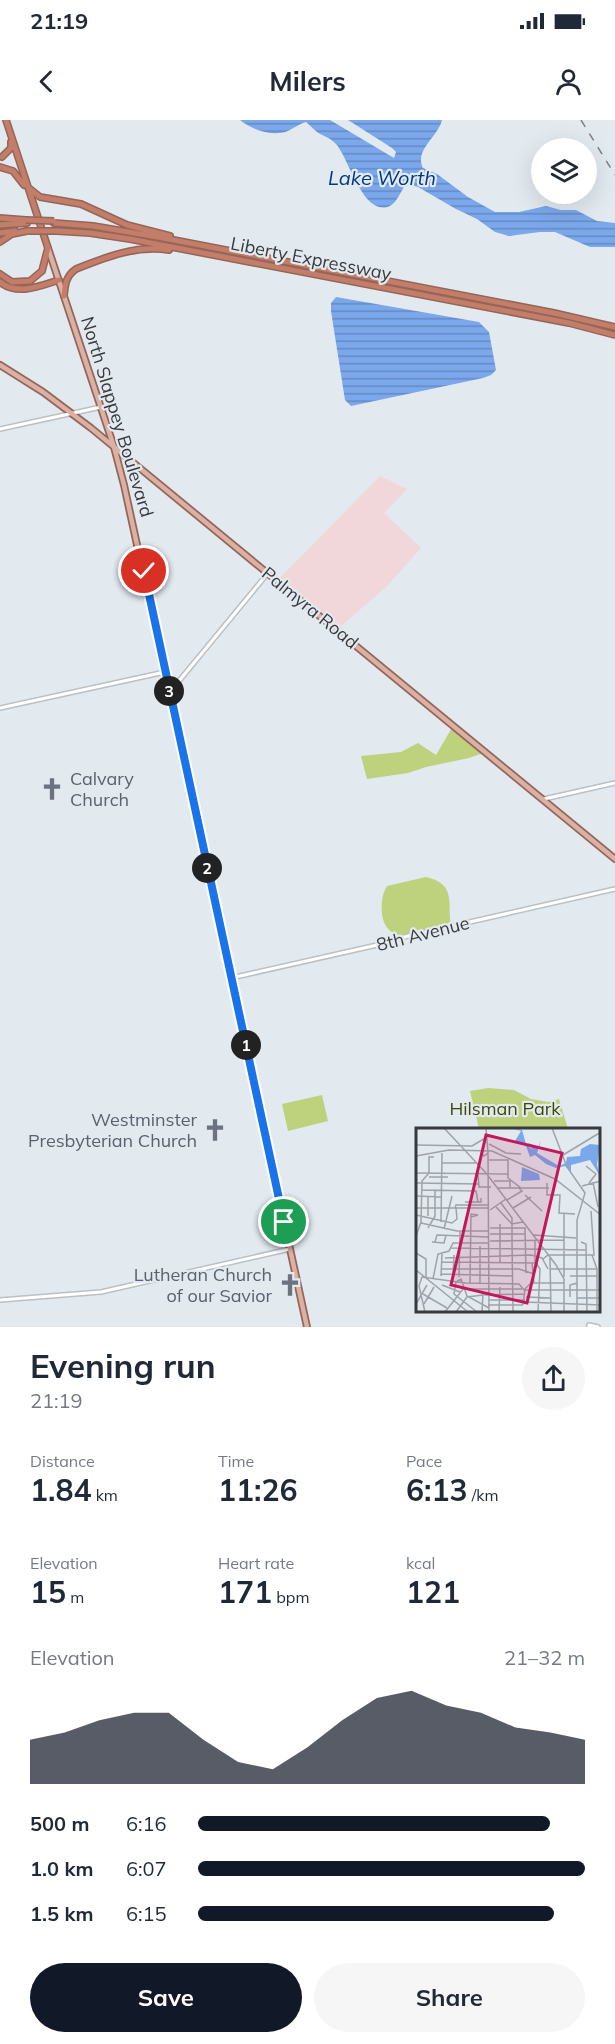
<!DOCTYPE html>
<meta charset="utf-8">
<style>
body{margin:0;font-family:Mulish,sans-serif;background:#f6f6f7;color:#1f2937;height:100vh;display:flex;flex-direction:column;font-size:22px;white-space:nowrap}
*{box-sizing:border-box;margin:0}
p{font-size:20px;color:#747a83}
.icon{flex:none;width:33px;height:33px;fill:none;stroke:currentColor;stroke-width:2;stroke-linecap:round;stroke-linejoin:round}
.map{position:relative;height:1207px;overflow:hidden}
.details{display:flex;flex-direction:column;background:#fff;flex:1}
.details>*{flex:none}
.controls{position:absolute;left:531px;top:18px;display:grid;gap:12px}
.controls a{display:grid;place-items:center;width:66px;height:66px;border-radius:50%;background:#fff;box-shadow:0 6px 24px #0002;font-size:30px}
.pin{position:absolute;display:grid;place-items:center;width:51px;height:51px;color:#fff;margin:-26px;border:3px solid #fff;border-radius:50%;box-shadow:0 2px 6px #0007}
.km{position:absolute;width:30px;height:30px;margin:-15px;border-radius:50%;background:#222;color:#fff;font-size:16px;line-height:30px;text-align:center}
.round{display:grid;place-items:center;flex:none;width:63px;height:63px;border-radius:32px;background:#f6f6f7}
.overview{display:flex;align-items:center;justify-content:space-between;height:102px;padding:0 30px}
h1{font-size:33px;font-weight:700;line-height:45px}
.stats{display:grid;grid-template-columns:repeat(3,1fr);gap:9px;height:102px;padding:6px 30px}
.stats div{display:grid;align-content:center}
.stats b{font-size:30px;font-weight:700}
.stats small{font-size:16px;font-weight:400}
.stats p{font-size:16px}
.chart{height:168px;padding:12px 30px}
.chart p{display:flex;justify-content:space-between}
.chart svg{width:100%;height:108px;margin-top:6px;fill:#111827;opacity:.7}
.primary-button{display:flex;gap:12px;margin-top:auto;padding:12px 30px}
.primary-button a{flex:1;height:69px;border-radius:36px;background:#111827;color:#fff;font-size:24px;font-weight:700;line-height:69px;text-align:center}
.primary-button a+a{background:#f6f6f7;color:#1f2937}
ul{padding:0 30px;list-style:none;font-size:20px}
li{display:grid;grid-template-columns:96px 72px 1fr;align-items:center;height:45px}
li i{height:15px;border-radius:8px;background:#111827}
.status{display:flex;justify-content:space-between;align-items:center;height:42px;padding:0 30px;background:#fff;direction:ltr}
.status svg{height:16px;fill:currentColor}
header{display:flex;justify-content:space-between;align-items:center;height:78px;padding:0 30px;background:#fff;font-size:27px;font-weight:700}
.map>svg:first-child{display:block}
</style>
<div class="status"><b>21:19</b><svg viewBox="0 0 49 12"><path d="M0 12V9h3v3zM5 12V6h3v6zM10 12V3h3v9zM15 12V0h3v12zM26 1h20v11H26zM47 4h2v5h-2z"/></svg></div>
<header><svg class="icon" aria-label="back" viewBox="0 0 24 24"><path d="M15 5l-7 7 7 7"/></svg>Milers<svg class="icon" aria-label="person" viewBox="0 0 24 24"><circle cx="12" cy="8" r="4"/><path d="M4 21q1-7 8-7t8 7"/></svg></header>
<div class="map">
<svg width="615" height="1207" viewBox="0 0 615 1207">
<defs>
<pattern id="water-rules" width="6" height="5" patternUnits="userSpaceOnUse" patternTransform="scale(1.5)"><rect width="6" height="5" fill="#7ba8ec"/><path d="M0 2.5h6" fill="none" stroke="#668ac1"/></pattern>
</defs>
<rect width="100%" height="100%" fill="#e2e9ef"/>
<path fill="#f1d7d9" d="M380,356L407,369L384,393L421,428L387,466L340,507L280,458Z"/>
<path fill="#bed17d" d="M453,606L486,632L469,638L426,647L408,653L367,659L361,636L401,632L418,623L436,635Z
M426,757C457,764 447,783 451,806C428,812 387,830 382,794C381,785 382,774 387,766Z
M488,968L514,970L531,979L548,982L559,979L568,1009H479L470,971Z
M322,975L328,1001L288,1011L282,984Z"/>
<path fill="url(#water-rules)" d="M240,0H330L394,38L396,32L392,28L348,0H442C438,17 414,30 423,48L437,54L468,77L495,92H519L546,86L561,90H576L597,101L615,103V127H590L555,112H540L509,116L495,112L477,99L456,89L418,67L411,65L404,67C400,73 397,82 390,86C363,98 349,38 336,24C331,18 323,16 317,12C313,9 310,5 306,2C299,4 294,8 288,11C273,17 252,10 240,0Z
M336,177L479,202L489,212L496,250L491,255L483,258L351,286L345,280L331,191V183Z"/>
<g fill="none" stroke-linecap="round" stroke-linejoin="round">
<g stroke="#bac1c6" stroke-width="6">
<path id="minor" d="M0,309L101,287
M168,567L179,561L268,453
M0,588L165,552
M544,679L615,663
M231,858L386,823L408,816L615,769
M0,1180L101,1172L290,1129
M589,1207V1205L598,1207"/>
</g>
<g stroke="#936659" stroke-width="8">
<path id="major" d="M48,128L114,327L124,365L307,1207
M0,245L43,272L91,308L615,739"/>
</g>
<g stroke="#936659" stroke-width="8">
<path id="highway" d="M2,37L11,28V22
M0,47L13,51L24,65
M30,69L40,77L81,84L127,105L170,116
M0,98L26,100
M54,103L93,106L158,117L554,193L615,207
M0,105L27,103
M57,111L90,113L130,119L569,203L615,215
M0,113L15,111
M0,122L12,114L27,111
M0,154L12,162L30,161L42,151L48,128L6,0
M0,162C17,176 40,166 59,160
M64,176C65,164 66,156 76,149C106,137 136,125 169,130"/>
</g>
<use href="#minor" stroke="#fff" stroke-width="3"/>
<use href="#major" stroke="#dcb1a4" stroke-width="4.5"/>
<use href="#highway" stroke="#c47d68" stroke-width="5"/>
<path stroke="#7b8084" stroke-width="1.5" stroke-dasharray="8 8" stroke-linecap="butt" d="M581,0L615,55"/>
<g stroke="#936659" stroke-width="8" stroke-linecap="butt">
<path id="highway-bridge" d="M26,100L54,101
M29,111H57"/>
</g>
<use href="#highway-bridge" stroke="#c47d68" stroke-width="5"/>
</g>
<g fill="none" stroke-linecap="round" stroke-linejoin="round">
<g stroke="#fff" stroke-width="12">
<path id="route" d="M144,451L284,1102"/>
</g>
<use href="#route" stroke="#1a73e8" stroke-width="8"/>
</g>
<defs>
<g id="church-bare" transform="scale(1.8)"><path d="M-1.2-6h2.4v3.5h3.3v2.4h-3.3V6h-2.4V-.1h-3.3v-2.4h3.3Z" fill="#6b7280" stroke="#e2e9ef" stroke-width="2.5" paint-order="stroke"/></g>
</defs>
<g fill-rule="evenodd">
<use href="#church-bare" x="52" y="669"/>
<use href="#church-bare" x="215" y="1010"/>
<use href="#church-bare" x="290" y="1165"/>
</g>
<g text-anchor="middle" stroke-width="4.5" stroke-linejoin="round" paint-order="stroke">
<g font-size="18" fill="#383b3e" stroke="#e2e9ef">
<text transform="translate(311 139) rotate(11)" y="6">Liberty Expressway</text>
<text transform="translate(117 297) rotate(73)" y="6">North Slappey Boulevard</text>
<text transform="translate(310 488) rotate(39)" y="6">Palmyra Road</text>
<text transform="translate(423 814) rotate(-14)" y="6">8th Avenue</text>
</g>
<g font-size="18" fill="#5b616d" stroke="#e2e9ef" text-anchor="end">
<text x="70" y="665" text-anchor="start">Calvary<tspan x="70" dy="21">Church</tspan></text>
<text x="197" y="1006">Westminster<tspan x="197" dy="21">Presbyterian Church</tspan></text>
<text x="272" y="1161">Lutheran Church<tspan x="272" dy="21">of our Savior</tspan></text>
</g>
<g font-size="18" fill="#3d4807" stroke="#e2e9ef">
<text x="505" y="995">Hilsman Park</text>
</g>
<g font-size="20" font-style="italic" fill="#003886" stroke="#e2e9ef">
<text x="382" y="65">Lake Worth</text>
</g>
</g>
<g transform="translate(416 1008)">
<rect width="184" height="184" fill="#e2e9ef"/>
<path d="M95,0L106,2L110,16L117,22L112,15L122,19L125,13L121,25L143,38L150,35L151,29L164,28L165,21L174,16L184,17L181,37L184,48L174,32L155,37V44L149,38L140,40L130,36L119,27L114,29L110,18L99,13L105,3ZM106,39L123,46L124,52L105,53Z" fill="#7ba8ec"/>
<path fill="none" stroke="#9ea3a8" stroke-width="1.5" d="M28,0L70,45L140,137L148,151V184M136,0L151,39L169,65L161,92V132M73,16L90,25L105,26M0,17L56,18L71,9M68,22L65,25L68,28L72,25L70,0M72,25L73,184M147,27L185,4M0,28L33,22L76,23L139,51L185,87M73,32H92V50L105,60M26,35H60M170,38L180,46L173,55M0,45L92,46M13,45V29H18M62,46L63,59H75M13,49H32M78,53H94V60M177,54L182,79M0,55L62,56M131,55V67H144L143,85L159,86M166,58L185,53M81,60H133M6,62L60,63L62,74M109,67L126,83M0,68L26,69M91,72L106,63L103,60M49,74H65V70M85,75L96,90V113M80,79L96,96L107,94M0,80H73M39,80L40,77H73M97,80L115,69M74,82L90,71M148,86V149M0,87L36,95L41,91L40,80M12,88V69M25,94L26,25M5,95L41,103H72M84,96V134M12,100L19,88V62M74,100H110M109,100L110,145M28,101L36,68M74,106H109M118,107L160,110M0,108L5,94L6,53L13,45M74,113L148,112M96,113L97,184M119,113V133L124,141L122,184M16,114L28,115L30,107M19,114L21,107L72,109M165,114L170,116L171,184M35,120L170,122M0,125L10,131V149M176,127L181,141V184M29,130L115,127L126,130L132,141M134,130L135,184M127,131L132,127H178L175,83M161,132V184M26,134L121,135M116,135L118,155M26,141H103L118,146M135,141H181M0,142L52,184M25,146L97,148M25,148L26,126M37,148L38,127M154,148H181M43,149L44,103M17,151L22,126L33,123L37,115H72M40,154L45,151L51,168L73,180M40,154L38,166L61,184M54,155L55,86L62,87L55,89M115,155H148M64,156V118M26,157L44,164M7,166L31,180M68,167L109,166M110,169L135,170M154,169V157L161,155M161,170H185M73,172H109M108,174L185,177M0,176L11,157M8,176L18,159M72,177H107M107,177L109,162H185M9,184L3,158L6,149L49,155L103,156L108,162L115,155M29,184L47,161H106M40,184L51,169L67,167M66,184L67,165M83,184L84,159"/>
<path fill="#c2185b" fill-opacity="0.15" stroke="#c2185b" stroke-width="3" d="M70,7L146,25L111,175L35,157Z"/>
<rect width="184" height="184" fill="none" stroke="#383b3e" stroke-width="3"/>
</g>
</svg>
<div class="controls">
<a><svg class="icon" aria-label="layers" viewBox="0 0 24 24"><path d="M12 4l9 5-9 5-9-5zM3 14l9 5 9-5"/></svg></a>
</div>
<div class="pin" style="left:284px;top:1102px;background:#1e9e55"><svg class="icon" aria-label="arrive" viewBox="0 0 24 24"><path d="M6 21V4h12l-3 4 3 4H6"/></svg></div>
<div class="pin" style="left:144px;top:451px;background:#d93025"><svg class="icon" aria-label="check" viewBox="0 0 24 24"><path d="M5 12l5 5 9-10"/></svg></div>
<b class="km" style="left:246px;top:925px">1</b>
<b class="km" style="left:207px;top:748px">2</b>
<b class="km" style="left:169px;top:571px">3</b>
</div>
<section class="details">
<div class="overview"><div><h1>Evening run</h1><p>21:19</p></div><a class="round"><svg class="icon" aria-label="share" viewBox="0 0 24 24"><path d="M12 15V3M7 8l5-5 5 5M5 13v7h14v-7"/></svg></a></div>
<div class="stats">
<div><p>Distance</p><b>1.84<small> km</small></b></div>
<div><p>Time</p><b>11:26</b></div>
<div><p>Pace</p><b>6:13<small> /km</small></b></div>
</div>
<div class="stats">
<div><p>Elevation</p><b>15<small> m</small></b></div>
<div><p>Heart rate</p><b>171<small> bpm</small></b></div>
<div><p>kcal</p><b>121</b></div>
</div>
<div class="chart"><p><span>Elevation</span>21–32 m</p>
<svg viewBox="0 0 160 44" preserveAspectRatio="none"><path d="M0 44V26L10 23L20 18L30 15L40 15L50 26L60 35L70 38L80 29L90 18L100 9L110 6L120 12L130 15L140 21L150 23L160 26V44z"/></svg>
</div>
<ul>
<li><b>500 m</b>6:16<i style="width:91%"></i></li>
<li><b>1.0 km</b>6:07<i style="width:100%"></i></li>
<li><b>1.5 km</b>6:15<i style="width:92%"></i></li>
</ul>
<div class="primary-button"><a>Save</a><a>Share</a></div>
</section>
